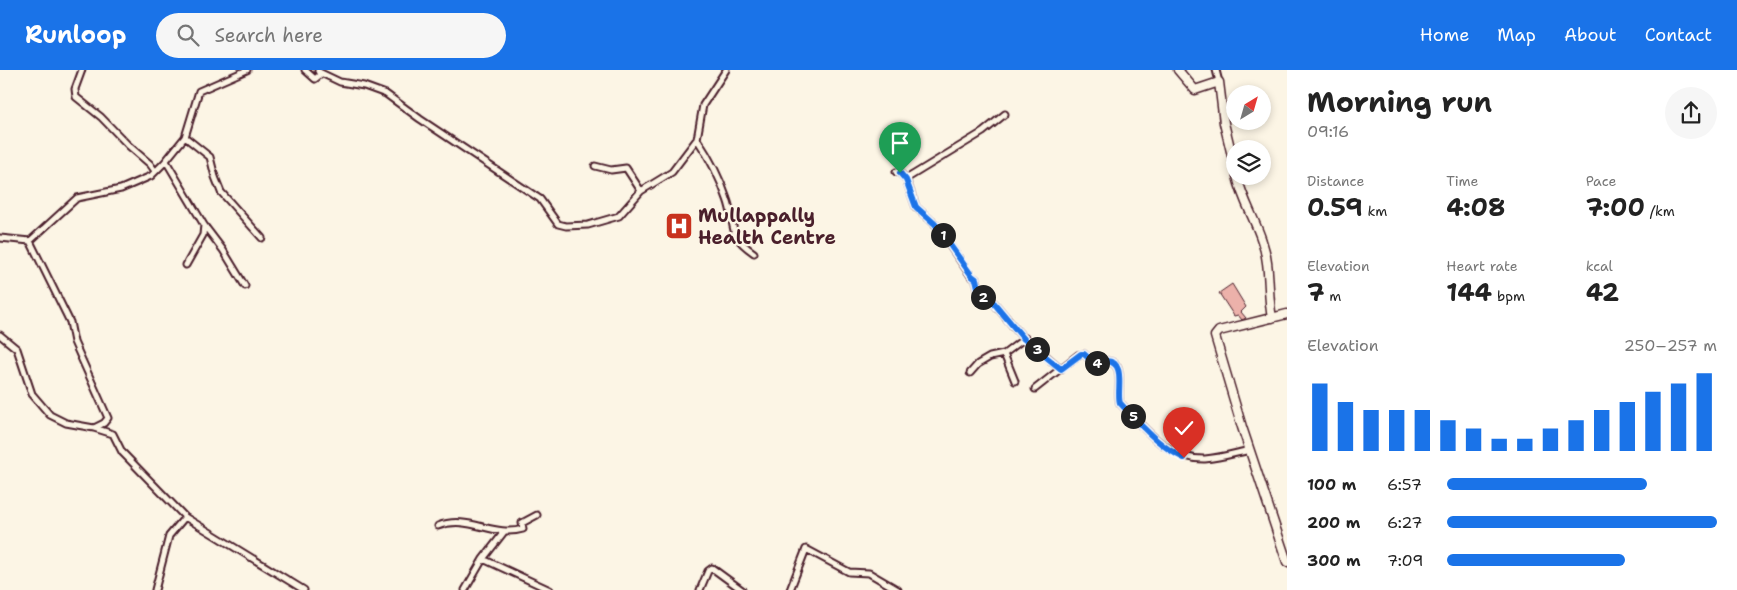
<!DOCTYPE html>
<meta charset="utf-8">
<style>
body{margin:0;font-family:"Shantell Sans",sans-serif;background:#f6f6f6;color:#222;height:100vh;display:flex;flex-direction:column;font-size:19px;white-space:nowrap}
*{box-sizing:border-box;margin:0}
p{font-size:16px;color:#767676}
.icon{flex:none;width:28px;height:28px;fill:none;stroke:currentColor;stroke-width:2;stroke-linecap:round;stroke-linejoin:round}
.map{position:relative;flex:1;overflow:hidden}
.drawer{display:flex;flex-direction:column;background:#fff;width:450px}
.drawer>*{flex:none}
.needle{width:32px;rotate:37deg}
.tools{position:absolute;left:1226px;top:15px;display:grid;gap:10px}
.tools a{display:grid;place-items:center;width:45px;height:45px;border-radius:50%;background:#fff;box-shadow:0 2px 8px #0003;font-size:25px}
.pin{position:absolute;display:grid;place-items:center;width:42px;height:42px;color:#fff;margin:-51px -21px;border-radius:50% 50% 50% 0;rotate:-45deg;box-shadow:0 0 5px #0007}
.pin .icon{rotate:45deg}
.km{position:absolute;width:25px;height:25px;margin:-12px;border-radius:50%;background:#222;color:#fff;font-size:14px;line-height:25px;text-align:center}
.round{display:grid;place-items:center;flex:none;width:52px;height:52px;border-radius:26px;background:#f6f6f6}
.overview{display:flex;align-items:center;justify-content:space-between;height:85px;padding:0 20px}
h1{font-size:28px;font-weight:700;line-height:38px}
.metrics{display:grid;grid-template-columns:repeat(3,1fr);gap:8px;height:85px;padding:5px 20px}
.metrics div{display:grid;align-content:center}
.metrics b{font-size:25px;font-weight:700}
.metrics small{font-size:14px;font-weight:400}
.metrics p{font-size:14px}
.chart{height:140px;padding:10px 20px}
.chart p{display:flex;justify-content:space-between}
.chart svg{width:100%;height:90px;margin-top:5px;stroke:#1a73e8;stroke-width:6}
ul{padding:0 20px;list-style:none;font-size:16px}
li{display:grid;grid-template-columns:80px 60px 1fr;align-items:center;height:38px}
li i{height:12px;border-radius:6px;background:#1a73e8}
header{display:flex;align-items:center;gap:30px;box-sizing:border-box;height:70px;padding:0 25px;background:#1a73e8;color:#fff}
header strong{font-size:24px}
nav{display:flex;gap:28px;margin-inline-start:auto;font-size:18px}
.search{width:350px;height:45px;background:#f6f6f6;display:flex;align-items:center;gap:12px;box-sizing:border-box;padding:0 18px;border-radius:28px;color:#767676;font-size:19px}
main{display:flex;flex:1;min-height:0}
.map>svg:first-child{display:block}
</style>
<header>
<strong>Runloop</strong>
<div class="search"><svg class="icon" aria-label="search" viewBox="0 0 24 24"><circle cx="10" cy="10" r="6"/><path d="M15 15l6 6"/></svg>Search here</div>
<nav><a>Home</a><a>Map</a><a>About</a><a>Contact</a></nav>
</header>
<main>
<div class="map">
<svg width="1287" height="520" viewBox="0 0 1287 520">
<rect width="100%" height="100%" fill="#fcf5e5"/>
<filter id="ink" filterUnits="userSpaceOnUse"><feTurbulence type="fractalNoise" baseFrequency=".02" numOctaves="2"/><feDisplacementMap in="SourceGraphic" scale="10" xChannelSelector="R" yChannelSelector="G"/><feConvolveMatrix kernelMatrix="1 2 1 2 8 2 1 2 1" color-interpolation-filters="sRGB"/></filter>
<g filter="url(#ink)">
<path fill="#ecb1aa" stroke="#4a1f2b" d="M1232,214L1246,237L1241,242L1246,248L1242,250L1238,245L1234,246L1219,223Z"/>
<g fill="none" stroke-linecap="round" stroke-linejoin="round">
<g stroke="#4a1f2b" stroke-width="9">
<path id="street" d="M82,0L75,19L76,27L101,47L128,75L150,94L155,101
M305,0L315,9L320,5L318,1
M1216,0L1219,12
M319,2L340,12L364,16L386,24L420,49L540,129L558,154L566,156L588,155L619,146L641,121L672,102L697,69L703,35L726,0
M185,67L210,87L215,107L221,122L262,168
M697,69C709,87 720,108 727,129C737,156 725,163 754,183
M166,91L204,155L203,165L186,195
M595,96L611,100L626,98L641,121
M896,102L900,103L906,109L916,137L935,154L971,206L976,209L980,226L994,233L1024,269
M906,109L983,62L1005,44
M204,155L223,180L245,216
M0,168L30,171L77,128L121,119L151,106L164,93L185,67L199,21L247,0
M30,171L70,252L74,272L108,348L104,353L94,358
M0,265L17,279L32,324L50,345L66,353L94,358L113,364L122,382L185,447L304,520
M1004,284L1015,311
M970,303L978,294L990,287L1004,284L1025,268L1061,299
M1035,319L1078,285L1084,284L1094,293C1098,293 1102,291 1106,291C1127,291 1116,322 1120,333C1144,357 1167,390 1205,389C1220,388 1236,383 1250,380
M438,456C469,444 493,468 523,459L522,453L537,445
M483,489L550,520
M155,520L169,466L185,447
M465,520L483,489L504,462
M700,520L708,501L712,498L742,520
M790,520L806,479L849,502L869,503L898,520"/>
</g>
<g stroke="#4a1f2b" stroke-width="11">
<path id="secondary" d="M1178,0L1195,20L1219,12L1224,53L1235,98
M1237,106C1242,129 1255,149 1262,171C1271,196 1267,223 1272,248
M1287,244L1219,261L1215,266L1242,357L1287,492"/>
</g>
<use href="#street" stroke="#fcf5e5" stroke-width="5"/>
<use href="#secondary" stroke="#fcf5e5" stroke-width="8"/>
</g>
</g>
<g fill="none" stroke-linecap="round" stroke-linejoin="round" filter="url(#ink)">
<g stroke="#fff" stroke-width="10">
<path id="route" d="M900,103L906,110L916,137L935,154L972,206L976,209L980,226L994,233L1024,269L1061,299L1081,284H1084L1094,293C1098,293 1102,291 1106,291C1127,291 1116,322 1120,333C1139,353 1159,377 1184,388"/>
</g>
<use href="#route" stroke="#1a73e8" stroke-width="6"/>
</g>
<defs>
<g id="hospital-square" transform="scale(1.4375)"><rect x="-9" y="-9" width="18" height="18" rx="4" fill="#c8321e" stroke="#fcf5e5"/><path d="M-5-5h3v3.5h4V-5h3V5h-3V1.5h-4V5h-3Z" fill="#fff"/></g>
</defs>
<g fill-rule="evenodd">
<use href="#hospital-square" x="679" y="156"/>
</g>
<g text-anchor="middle" stroke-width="4.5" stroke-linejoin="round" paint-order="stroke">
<g font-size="19" font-weight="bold" fill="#4a1f2b" stroke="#fcf5e5" text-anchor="start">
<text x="698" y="152">Mullappally<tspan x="698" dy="22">Health Centre</tspan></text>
</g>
</g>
</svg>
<div class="tools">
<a><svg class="needle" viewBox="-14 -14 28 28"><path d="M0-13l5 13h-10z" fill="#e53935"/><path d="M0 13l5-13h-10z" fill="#767676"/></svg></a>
<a><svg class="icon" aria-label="layers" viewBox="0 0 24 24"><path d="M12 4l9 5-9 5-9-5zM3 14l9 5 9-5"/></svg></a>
</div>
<div class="pin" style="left:900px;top:103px;background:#1e9e55"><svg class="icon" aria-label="arrive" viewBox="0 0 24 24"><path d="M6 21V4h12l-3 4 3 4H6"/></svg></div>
<div class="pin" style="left:1184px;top:388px;background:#d93025"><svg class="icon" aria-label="check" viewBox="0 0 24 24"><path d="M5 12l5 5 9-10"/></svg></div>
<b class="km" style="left:943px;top:165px">1</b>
<b class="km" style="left:983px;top:227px">2</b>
<b class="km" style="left:1037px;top:279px">3</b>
<b class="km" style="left:1097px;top:293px">4</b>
<b class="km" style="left:1133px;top:346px">5</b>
</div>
<section class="drawer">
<div class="overview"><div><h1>Morning run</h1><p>09:16</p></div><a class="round"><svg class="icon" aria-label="share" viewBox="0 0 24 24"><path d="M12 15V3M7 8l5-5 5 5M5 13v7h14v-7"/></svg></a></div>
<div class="metrics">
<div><p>Distance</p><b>0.59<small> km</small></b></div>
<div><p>Time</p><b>4:08</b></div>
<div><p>Pace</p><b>7:00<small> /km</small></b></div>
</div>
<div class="metrics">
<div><p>Elevation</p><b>7<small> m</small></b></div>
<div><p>Heart rate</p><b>144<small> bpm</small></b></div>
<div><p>kcal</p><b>42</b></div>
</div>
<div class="chart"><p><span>Elevation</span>250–257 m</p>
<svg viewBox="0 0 160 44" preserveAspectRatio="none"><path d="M5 44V11M15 44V20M25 44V24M35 44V24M45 44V24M55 44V29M65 44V33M75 44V38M85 44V38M95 44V33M105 44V29M115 44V24M125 44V20M135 44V15M145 44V11M155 44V6"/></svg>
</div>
<ul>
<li><b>100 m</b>6:57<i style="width:74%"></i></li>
<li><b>200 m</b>6:27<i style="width:100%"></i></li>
<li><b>300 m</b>7:09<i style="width:66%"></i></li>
</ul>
</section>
</main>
